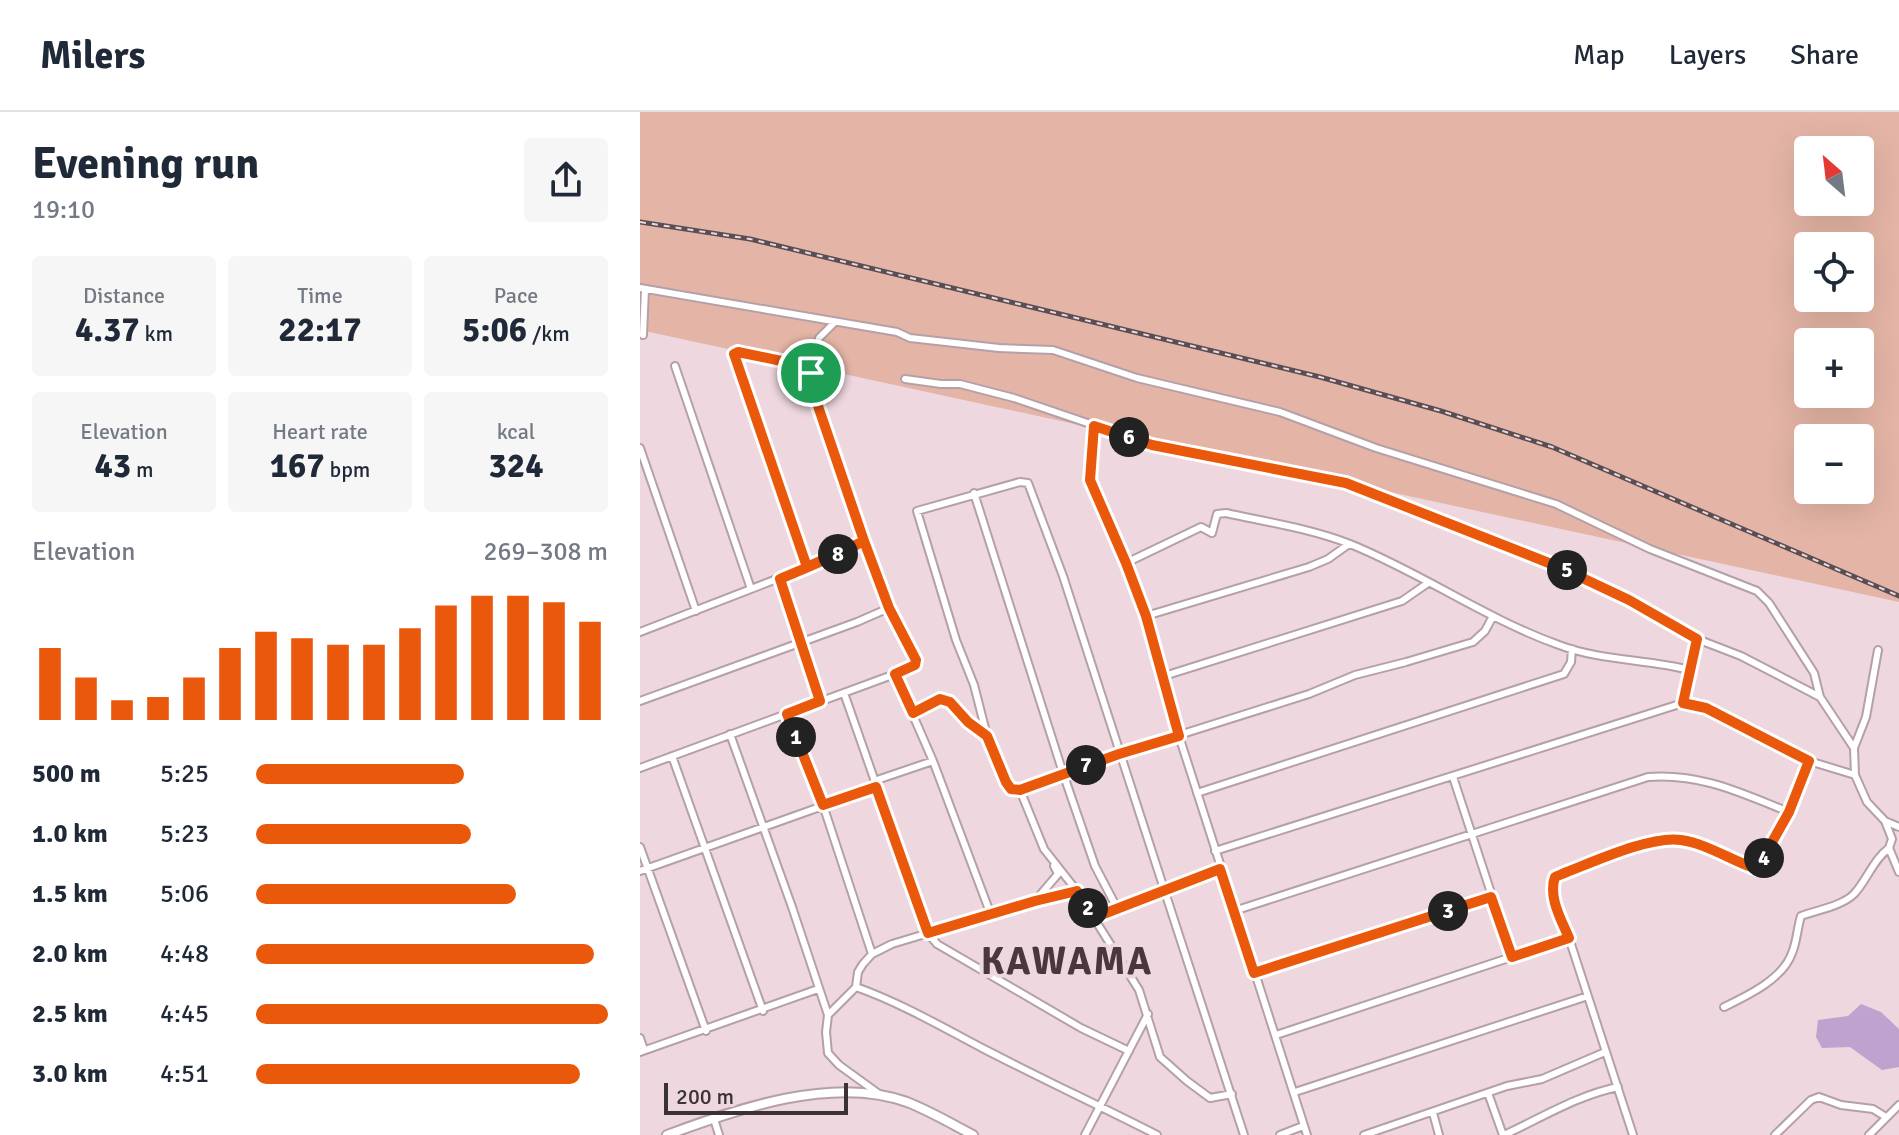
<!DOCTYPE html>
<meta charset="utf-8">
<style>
body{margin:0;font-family:Signika,sans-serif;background:#f6f6f7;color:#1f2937;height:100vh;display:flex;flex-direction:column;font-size:30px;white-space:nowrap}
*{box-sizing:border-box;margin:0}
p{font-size:26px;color:#747a83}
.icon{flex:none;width:44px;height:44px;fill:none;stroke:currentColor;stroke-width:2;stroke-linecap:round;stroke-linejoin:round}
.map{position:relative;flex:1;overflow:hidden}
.panel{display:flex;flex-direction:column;background:#fff;width:640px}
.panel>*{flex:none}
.needle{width:52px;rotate:332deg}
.fabs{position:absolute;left:1154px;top:24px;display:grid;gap:16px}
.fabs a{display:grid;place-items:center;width:80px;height:80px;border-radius:8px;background:#fff;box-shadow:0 8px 32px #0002;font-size:40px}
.scale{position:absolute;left:24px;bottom:20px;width:184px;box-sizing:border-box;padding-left:8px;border:4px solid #3a3234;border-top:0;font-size:22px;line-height:28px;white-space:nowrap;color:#3a3234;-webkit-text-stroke:6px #eed7df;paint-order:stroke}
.pin{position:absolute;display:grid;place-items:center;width:68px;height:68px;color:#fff;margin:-34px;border:4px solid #fff;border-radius:50%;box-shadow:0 2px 8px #0007}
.km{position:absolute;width:40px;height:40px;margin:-20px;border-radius:50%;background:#222;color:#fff;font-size:22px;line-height:40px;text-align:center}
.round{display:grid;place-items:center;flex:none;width:84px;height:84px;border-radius:8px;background:#f6f6f7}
.summary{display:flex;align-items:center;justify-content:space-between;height:136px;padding:0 32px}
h1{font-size:44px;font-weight:800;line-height:60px}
.metrics{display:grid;grid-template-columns:repeat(3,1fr);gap:12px;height:136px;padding:8px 32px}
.metrics div{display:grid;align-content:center;border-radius:8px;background:#f6f6f7;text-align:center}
.metrics b{font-size:34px;font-weight:800}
.metrics small{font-size:22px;font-weight:400}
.metrics p{font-size:22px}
.chart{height:224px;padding:16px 32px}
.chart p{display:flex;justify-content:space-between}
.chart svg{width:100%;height:144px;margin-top:8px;stroke:#ea580c;stroke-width:6}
ul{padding:0 32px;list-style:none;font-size:26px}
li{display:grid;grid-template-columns:128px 96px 1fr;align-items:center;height:60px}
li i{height:20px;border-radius:10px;background:#ea580c}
header{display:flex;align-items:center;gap:48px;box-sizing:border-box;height:112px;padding:0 40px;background:#fff;border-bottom:2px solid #e0e1e3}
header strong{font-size:38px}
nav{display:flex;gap:44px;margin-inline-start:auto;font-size:28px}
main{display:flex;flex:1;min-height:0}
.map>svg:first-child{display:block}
</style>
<header>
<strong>Milers</strong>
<nav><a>Map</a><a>Layers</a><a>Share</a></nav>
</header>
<main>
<section class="panel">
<div class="summary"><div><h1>Evening run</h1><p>19:10</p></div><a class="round"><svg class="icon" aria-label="share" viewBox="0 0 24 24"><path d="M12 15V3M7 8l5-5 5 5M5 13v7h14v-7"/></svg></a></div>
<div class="metrics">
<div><p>Distance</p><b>4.37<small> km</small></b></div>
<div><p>Time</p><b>22:17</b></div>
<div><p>Pace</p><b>5:06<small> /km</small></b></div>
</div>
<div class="metrics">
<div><p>Elevation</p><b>43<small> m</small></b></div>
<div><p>Heart rate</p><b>167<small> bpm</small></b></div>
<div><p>kcal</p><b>324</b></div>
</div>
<div class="chart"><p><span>Elevation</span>269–308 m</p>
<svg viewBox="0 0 160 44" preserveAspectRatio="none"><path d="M5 44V22M15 44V31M25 44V38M35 44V37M45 44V31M55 44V22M65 44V17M75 44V19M85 44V21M95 44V21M105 44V16M115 44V9M125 44V6M135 44V6M145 44V8M155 44V14"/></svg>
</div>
<ul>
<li><b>500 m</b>5:25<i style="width:59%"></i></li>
<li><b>1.0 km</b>5:23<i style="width:61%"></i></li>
<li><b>1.5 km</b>5:06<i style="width:74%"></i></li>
<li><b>2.0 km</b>4:48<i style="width:96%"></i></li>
<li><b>2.5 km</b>4:45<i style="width:100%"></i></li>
<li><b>3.0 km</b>4:51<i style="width:92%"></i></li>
</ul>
</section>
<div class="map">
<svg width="1259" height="1023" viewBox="0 0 1259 1023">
<rect width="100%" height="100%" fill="#eed7df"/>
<path fill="#e4b5a6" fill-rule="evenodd" d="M0,0H1259V490L0,218ZM1168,38H1220V90H1168ZM1168,134H1220V186H1168ZM1168,230H1220V282H1168ZM1168,326H1220V378H1168Z"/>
<path fill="#c0a2cf" d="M1221,892L1241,900L1259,917V955L1242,958L1210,935L1182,936L1176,925L1178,908L1208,904Z"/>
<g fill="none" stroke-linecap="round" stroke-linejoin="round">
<g stroke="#b5a0a7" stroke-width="10">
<path id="minor" d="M0,176L257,220L270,226L359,236L413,238L497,266L640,300L736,336L916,392L1010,437L1117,479L1129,491L1174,561L1180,585L1214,636L1215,663L1227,690L1245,709L1259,715
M3,223L5,177
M35,254L111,477
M265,267L301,272H320L374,286L512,333L706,371L919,455L989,488L1057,527L1101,544L1180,585
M454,314L450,368L486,451L506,504L539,624L667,1023
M0,336L56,499
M334,381L423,661L455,754L477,796
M224,429L249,496L276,548L275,553L255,562
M486,451L561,415L572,421L577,402L586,401C627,410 672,417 710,432C782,461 846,507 919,533C961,549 1007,547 1050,558
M167,455L94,242L98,240L151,251L171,261
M140,467L180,589
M506,504L669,455L688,447L709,432
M0,520L178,451L224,429L171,271L179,226L195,210
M521,565L762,489L788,471
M204,581L288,821L297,832L441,916L489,939
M0,589L217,510L249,496
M1043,591L1057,527
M273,601L304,586L347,624
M147,602L183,693L232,842
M90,622L152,795L188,903
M1214,636L1226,605L1238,538
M32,644L123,899
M0,656L255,562L293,649L351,803
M813,665L872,845
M234,669L293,649
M380,678L404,737L437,779L499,878L520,945L547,969L570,986L592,982
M557,681L924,562L931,550L932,537
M1149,700L1169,649
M1245,709L1252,727L1249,736L1259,760
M0,735L66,919
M575,739L1043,591L1066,596L1169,649L1215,663
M580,757L524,777L604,1023
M0,759L236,675
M395,789L418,762L414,754
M594,799L1008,665C1061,661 1101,681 1149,700L1117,757C1091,749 1067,732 1041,728C1014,724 940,752 915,765L913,772L914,790L929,826L993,1023
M453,806L524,777L423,464L388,371L380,370L277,399L316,528L334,573L347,624L366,670L371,677L380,678L479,642L669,582L715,563L766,550L833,530L845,519L853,504
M614,861L851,785
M216,875C261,891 302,915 344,937C402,967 460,994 517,1023
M1084,895C1107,884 1143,867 1152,841C1157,829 1157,817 1161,804C1177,798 1202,794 1214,782C1227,768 1233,748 1249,736
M636,923L929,826
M0,926L4,938
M0,940L178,877
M655,980L948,884
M848,981L863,1023
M239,982L199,953L188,941L186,920L188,903L216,875L218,860L223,852L232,842L252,832L395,789L437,779
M793,1001L799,1023
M74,1007L79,1023
M445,1023L508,902
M640,1023L663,1014
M724,1023L867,974L902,967L965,940
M864,1023C901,1006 938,983 978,975
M1135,1023L1171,988L1179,985L1201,993L1233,997L1246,1005
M1229,1023L1259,993"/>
</g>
<g stroke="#b5a0a7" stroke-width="12">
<path id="tertiary" d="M27,1023C97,997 193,963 267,990C290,999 312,1012 333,1023"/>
</g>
<use href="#minor" stroke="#fff" stroke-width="6"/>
<use href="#tertiary" stroke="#fff" stroke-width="8"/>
<g stroke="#594e51" stroke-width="5">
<path id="rail" d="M0,110L110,127L680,265L801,299L912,335L1259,484"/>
</g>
<use href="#rail" stroke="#eed7df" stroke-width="2" stroke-dasharray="6" stroke-linecap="butt"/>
</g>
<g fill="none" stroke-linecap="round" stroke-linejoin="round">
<g stroke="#fff" stroke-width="16">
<path id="route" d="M171,261V271L179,297L224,429C197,444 168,455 140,467L180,589L147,602L183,693L236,675L288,821L395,789L437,779L453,806L580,757L614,861L851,785L872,845L929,826C921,807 908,785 915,765L922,762C951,751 1011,723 1041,728C1068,732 1092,749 1117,757L1149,700L1169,649L1066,596L1043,591L1057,527L989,488L919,455L706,371L512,333L454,314L450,368L486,451L506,504L539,624L479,642L380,678L371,677L366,670L347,624L328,610L310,590L300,587L273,601L255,562L275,553L276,548L249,496L224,429L167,455L94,242L98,240L151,251L171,261"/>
</g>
<use href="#route" stroke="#ea580c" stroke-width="10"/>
</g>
<g text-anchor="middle" stroke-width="8" stroke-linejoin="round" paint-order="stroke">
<g font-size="38" font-weight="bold" letter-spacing="2" fill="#49373d" stroke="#eed7df">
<text x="427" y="862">KAWAMA</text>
</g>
</g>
</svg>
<div class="fabs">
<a><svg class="needle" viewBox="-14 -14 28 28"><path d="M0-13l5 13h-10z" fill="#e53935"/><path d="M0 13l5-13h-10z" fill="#747a83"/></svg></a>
<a><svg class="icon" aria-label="locate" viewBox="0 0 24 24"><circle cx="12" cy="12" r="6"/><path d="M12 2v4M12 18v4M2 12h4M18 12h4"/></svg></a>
<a>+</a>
<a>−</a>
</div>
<div class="scale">200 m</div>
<div class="pin" style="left:171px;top:261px;background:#1e9e55"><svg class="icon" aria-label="arrive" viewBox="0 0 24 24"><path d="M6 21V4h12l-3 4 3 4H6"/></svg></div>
<b class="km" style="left:156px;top:625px">1</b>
<b class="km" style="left:448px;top:796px">2</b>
<b class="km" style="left:808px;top:799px">3</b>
<b class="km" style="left:1124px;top:746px">4</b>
<b class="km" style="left:927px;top:458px">5</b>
<b class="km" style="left:489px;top:325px">6</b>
<b class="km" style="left:446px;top:653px">7</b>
<b class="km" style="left:198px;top:442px">8</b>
</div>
</main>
